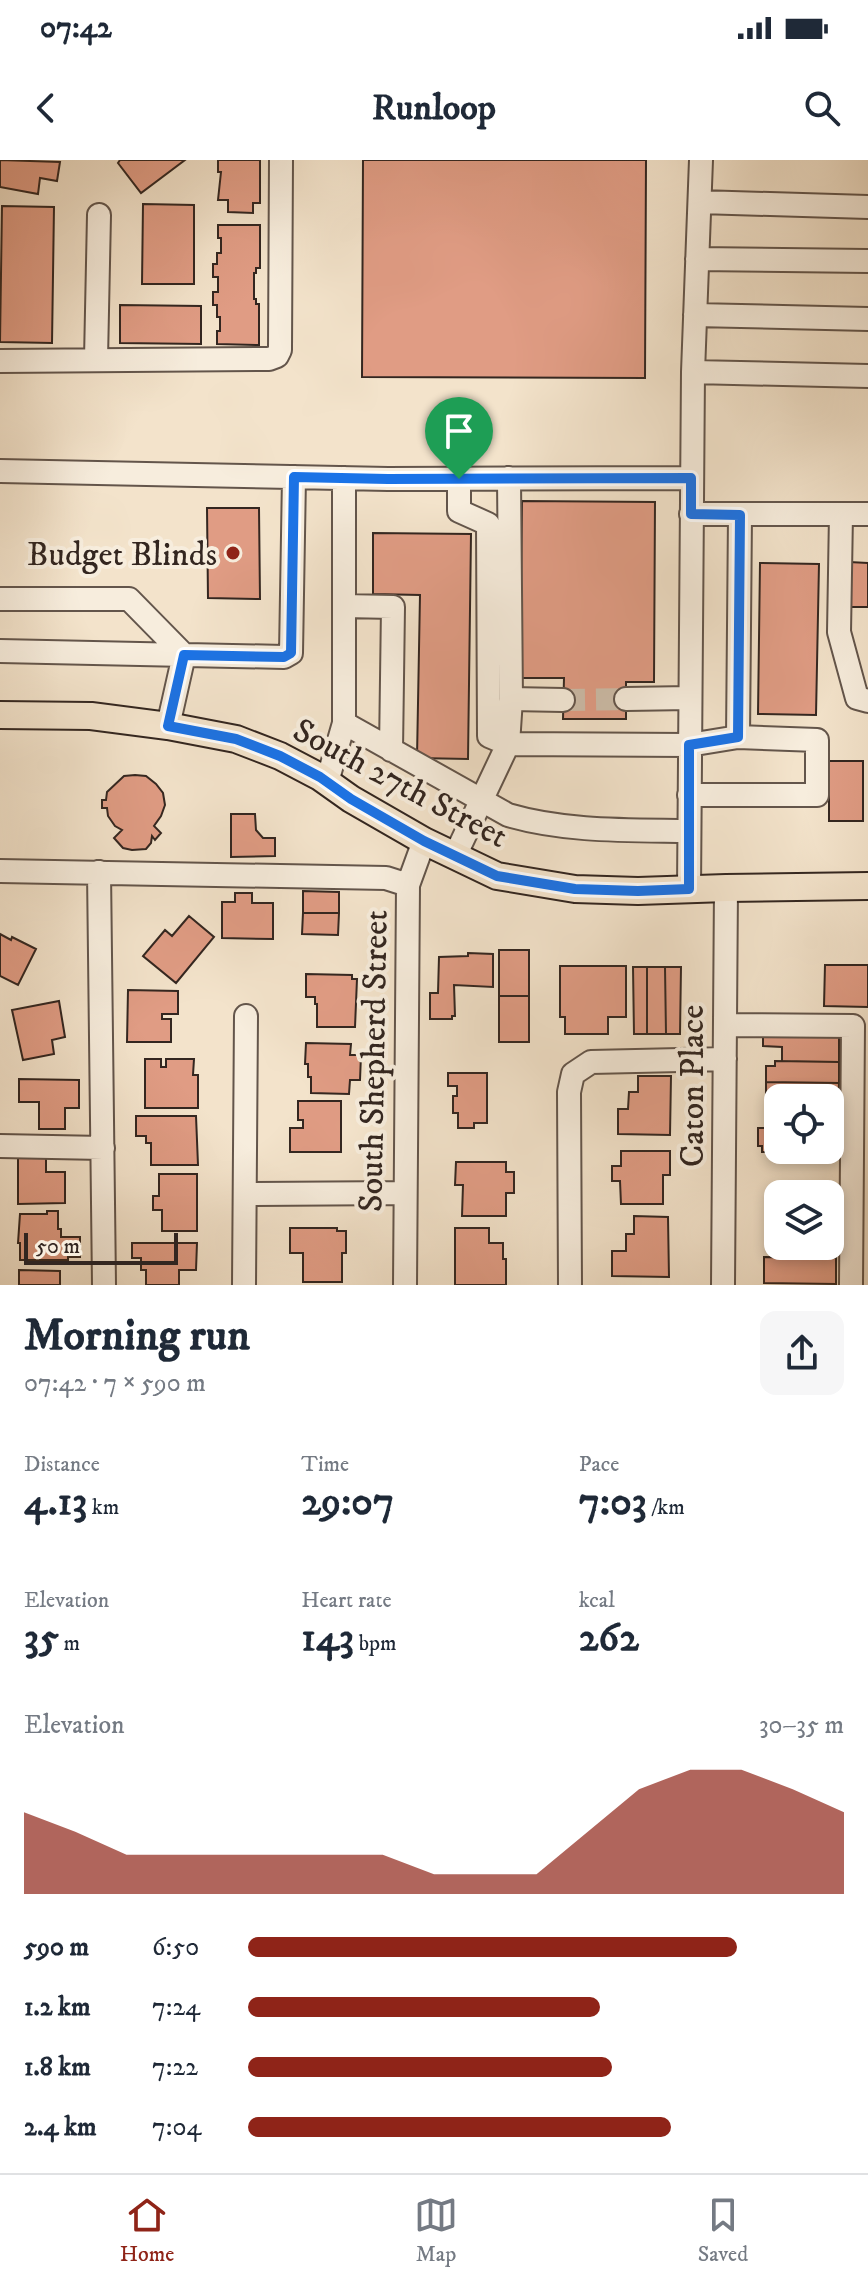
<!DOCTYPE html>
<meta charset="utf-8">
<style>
body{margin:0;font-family:"IM FELL DW Pica",serif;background:#f6f6f7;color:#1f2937;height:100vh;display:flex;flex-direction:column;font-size:30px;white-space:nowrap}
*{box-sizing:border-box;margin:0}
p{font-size:26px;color:#747a83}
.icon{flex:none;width:44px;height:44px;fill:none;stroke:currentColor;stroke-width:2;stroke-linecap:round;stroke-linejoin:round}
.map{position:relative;height:1125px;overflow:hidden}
.panel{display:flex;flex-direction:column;background:#fff;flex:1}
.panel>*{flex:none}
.buttons{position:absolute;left:764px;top:924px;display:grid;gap:16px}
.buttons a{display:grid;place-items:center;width:80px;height:80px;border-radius:16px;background:#fff;box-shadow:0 4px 12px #0003;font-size:40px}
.scale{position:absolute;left:24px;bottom:20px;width:154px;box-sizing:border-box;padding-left:8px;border:4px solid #332620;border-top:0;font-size:22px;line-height:28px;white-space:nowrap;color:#332620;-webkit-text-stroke:6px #f7eddd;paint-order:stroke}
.pin{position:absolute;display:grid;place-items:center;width:68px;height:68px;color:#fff;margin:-82px -34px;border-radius:50% 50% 50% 0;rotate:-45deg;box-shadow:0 0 8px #0007}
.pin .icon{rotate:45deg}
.round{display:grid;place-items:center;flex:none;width:84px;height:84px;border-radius:16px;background:#f6f6f7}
.overview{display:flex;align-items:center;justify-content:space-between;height:136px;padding:0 24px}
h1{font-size:44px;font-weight:700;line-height:60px}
.figures{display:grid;grid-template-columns:repeat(3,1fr);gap:12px;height:136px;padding:8px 24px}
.figures div{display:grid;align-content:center}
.figures b{font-size:40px;font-weight:700}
.figures small{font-size:22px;font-weight:400}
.figures p{font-size:22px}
.chart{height:224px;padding:16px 24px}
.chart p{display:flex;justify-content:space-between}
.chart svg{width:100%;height:144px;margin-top:8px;fill:#8f2418;opacity:.7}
ul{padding:0 24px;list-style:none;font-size:26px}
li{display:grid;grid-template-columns:128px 96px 1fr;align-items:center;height:60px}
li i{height:20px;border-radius:10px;background:#8f2418}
.status{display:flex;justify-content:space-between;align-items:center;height:56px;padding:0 40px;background:#fff;direction:ltr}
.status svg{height:22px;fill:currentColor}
header{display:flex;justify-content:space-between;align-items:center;height:104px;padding:0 24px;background:#fff;font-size:36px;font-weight:700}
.tab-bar{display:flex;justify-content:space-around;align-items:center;height:112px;border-top:2px solid #e0e1e3;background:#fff;font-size:22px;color:#747a83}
.tab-bar a{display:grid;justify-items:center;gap:4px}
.tab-bar .selected{color:#8f2418}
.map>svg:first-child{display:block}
</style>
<div class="status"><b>07:42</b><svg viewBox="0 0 49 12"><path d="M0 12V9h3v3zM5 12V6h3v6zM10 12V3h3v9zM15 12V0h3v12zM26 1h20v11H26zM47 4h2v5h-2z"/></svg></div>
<header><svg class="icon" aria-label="back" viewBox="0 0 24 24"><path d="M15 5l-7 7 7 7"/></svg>Runloop<svg class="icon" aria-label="search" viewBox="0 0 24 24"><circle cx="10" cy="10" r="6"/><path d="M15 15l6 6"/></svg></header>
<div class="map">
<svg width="868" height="1125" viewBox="0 0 868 1125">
<rect width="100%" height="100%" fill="#f3e3cb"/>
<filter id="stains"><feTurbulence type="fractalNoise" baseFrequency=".0025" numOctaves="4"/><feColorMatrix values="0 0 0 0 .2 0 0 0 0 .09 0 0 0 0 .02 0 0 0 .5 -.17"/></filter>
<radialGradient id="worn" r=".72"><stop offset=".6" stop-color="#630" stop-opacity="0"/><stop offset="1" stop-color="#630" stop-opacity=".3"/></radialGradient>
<path fill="#e09c84" stroke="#332620" stroke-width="2" d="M0,0L60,2L57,21L40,18L38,34L0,27Z
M120,0H185L141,33L118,3Z
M218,0H260V43H253V53L228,52V40H218L221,12H218Z
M363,0H646L645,218L362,217Z
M143,44L194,45V124H142Z
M2,46L54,47L52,183L0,182Z
M218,65H260V108H256V113H254V139H256V144H259V185L217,184V171H220V157H217V145H213V132H218V117H213V104H217V93H221V78H218Z
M120,145L201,146V184L120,183Z
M522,341L655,342L654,522H626V559H563L564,518H520Z
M207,348H259L260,439L208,438Z
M373,373L471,374L468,599L417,598L420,435L373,434Z
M849,402L868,403V447H849Z
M760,403L819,404L816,555L758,554Z
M829,601H863V661H829Z
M135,615L146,616L156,624L163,633L165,645L161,656L154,666L161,673L155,680L152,676L151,683L146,689L132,690L123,688L114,678L122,670L115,666L108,656L107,648H102V640H106L107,632L124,616Z
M231,654H255L256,670L263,678H275V696L231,697Z
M303,731L339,732V753H303Z
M235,733H252V743H273V779L222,778V742H235Z
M303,753H339L338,775L302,774Z
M189,756L214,777L176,823L143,796L165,770L172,776Z
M0,774L11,780L12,777L36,789L18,825L0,816Z
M499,790H529V836H499Z
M468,793L493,794V827L454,825L455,856H452V859H430V833H438L439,797L468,796Z
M825,805H868V847L824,846Z
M560,806H626V857H608V874H565V857H560Z
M633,807H647V874H634Z
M647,807H665L666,874H647Z
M665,807H681L680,874H666Z
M306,814L352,815V819H357L355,867H317V844H315V837H306Z
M128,830L178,831V854H162V859H171V882H127Z
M499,836H529V882H499Z
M59,841L65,877L52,880L54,894L23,900L12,850Z
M763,875H839V902L782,901V887L763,886Z
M306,883L351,884L350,895H361L360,920H350L349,934L311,933V917H308V904H305Z
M145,899H161V907H166V899H194L193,915H198V948H145Z
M775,901L839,902V923L766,922V906H775Z
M448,913H487V963H474V968H458V953H453V936H457V926H448Z
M638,916H671L670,975L618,974V949H628L629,932H638Z
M19,919L79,920V948H65V969H39V942H19Z
M766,922L839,923L838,949H830V938H774V934H766Z
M298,941H341V992H290V968H303V960H298Z
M136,956H196L198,1005H151V983H146V976H136Z
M758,968H778V990H789V992H762V986H758Z
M830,968H838V994L804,993V990H830Z
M621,991H670V1015H663V1044H621L620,1021H612V1006H621Z
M18,998H46V1012H65V1043L18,1044Z
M456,1002H506V1012H514V1033H506V1056H462L463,1025H455Z
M159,1014H197V1071H162V1050H153V1036H159Z
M47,1051H58V1069H61V1077H80V1097H68V1100H20V1083H18L20,1054H47Z
M634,1056L668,1057L669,1117L612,1116V1091H626V1074H634Z
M290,1068H337V1071H346V1093H342V1122H303V1093H290Z
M455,1068H489V1083H503V1099H506V1125H455Z
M830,1073H836V1098L771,1097V1074H778V1086H830Z
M132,1083H197L196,1110H179V1125H146V1110H141V1098H132Z
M764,1097L836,1098V1124L764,1123Z
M19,1110L60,1111V1125H19Z"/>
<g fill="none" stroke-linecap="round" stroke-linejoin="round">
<path stroke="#cdbda9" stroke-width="22" stroke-dasharray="22 11" stroke-linecap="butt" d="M563,540L626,539"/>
<g stroke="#63554b" stroke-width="26">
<path id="minor" d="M700,42L868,47
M697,99L868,101
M695,155L868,159
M96,199L99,55
M0,201L269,199L277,196L280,190L281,0
M693,212L868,216
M0,311L388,319L691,318
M344,318V563L508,655C566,672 629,670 689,671
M509,318L511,539
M459,319V351L488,364L489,576L508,584L511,539L563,540
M691,354H868
M841,354L839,472L857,538L868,541
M0,439H129L184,495L168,566
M344,446L393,447L391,590
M0,491L284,497L291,493L294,317
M626,539L689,538
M738,577L740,355
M327,622L344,563
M455,696L508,584L689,585L738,577L817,580V635H689
M0,711L386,718L408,725
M99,712L104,1125
M689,729L693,212L701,0
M725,865L853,866L851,1125
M0,986L103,988
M245,1034L405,1033
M244,1125L246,856
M405,1125L408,725L424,681
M570,1125L569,932L573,914L591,902L725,899
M723,1125L726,728"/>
</g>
<g stroke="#332620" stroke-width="30">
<path id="major" d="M0,555L91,556L168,566L236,579L280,596L320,617L351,639L424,681L497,716L575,729L638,731L726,728L868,726"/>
</g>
<use href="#minor" stroke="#f7eddd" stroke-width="22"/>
<use href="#major" stroke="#f3e3cb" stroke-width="26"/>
</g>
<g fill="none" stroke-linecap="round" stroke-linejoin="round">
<g stroke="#fff" stroke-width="16">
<path id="route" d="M294,317L388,319L691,318V354L740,355L738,577L689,585V729L638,731L575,729L497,716L424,681L351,639L320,617L280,596L236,579L168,566L184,495L284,497L291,493Z"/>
</g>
<use href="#route" stroke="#1a73e8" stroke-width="10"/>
</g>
<circle fill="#8f2418" stroke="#f7eddd" stroke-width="3" cx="233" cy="393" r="8"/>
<g text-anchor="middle" stroke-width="8" stroke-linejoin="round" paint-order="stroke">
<g font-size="34" fill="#332620" stroke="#f7eddd" text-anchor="end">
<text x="217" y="405">Budget Blinds</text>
</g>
<g font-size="34" fill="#332620" stroke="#f7eddd">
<text transform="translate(401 622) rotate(28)" y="12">South 27th Street</text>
<text transform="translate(372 901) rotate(-89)" y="12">South Shepherd Street</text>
<text transform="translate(691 926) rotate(-90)" y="12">Caton Place</text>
</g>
</g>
<rect width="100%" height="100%" filter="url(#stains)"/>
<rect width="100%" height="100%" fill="url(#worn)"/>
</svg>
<div class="buttons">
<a><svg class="icon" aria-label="locate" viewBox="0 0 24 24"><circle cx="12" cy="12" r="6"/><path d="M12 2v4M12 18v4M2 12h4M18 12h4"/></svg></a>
<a><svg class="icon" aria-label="layers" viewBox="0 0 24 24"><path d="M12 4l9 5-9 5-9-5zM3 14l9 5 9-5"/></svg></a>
</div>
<div class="scale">50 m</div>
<div class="pin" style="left:459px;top:319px;background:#1e9e55"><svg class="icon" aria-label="arrive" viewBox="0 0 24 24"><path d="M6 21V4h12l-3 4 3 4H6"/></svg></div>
</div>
<section class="panel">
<div class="overview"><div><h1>Morning run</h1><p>07:42 · 7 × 590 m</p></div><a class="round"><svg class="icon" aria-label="share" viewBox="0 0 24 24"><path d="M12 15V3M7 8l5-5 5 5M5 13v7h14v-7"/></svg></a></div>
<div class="figures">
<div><p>Distance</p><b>4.13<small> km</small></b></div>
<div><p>Time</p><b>29:07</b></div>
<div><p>Pace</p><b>7:03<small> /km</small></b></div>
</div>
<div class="figures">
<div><p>Elevation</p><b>35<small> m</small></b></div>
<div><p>Heart rate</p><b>143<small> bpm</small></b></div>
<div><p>kcal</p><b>262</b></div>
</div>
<div class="chart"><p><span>Elevation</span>30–35 m</p>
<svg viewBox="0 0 160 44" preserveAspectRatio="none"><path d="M0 44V19L10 25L20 32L30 32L40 32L50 32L60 32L70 32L80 38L90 38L100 38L110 25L120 12L130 6L140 6L150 12L160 19V44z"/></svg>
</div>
<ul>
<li><b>590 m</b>6:50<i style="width:82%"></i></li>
<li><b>1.2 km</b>7:24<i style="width:59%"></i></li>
<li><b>1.8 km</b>7:22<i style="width:61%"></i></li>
<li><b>2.4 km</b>7:04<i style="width:71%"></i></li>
</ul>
</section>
<nav class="tab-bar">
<a class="selected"><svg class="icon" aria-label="home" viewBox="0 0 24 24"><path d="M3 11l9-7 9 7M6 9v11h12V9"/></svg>Home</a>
<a><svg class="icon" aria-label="map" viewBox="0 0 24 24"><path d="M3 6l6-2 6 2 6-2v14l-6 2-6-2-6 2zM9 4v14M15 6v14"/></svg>Map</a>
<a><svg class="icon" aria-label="saved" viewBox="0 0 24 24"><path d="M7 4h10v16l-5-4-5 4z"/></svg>Saved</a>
</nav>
